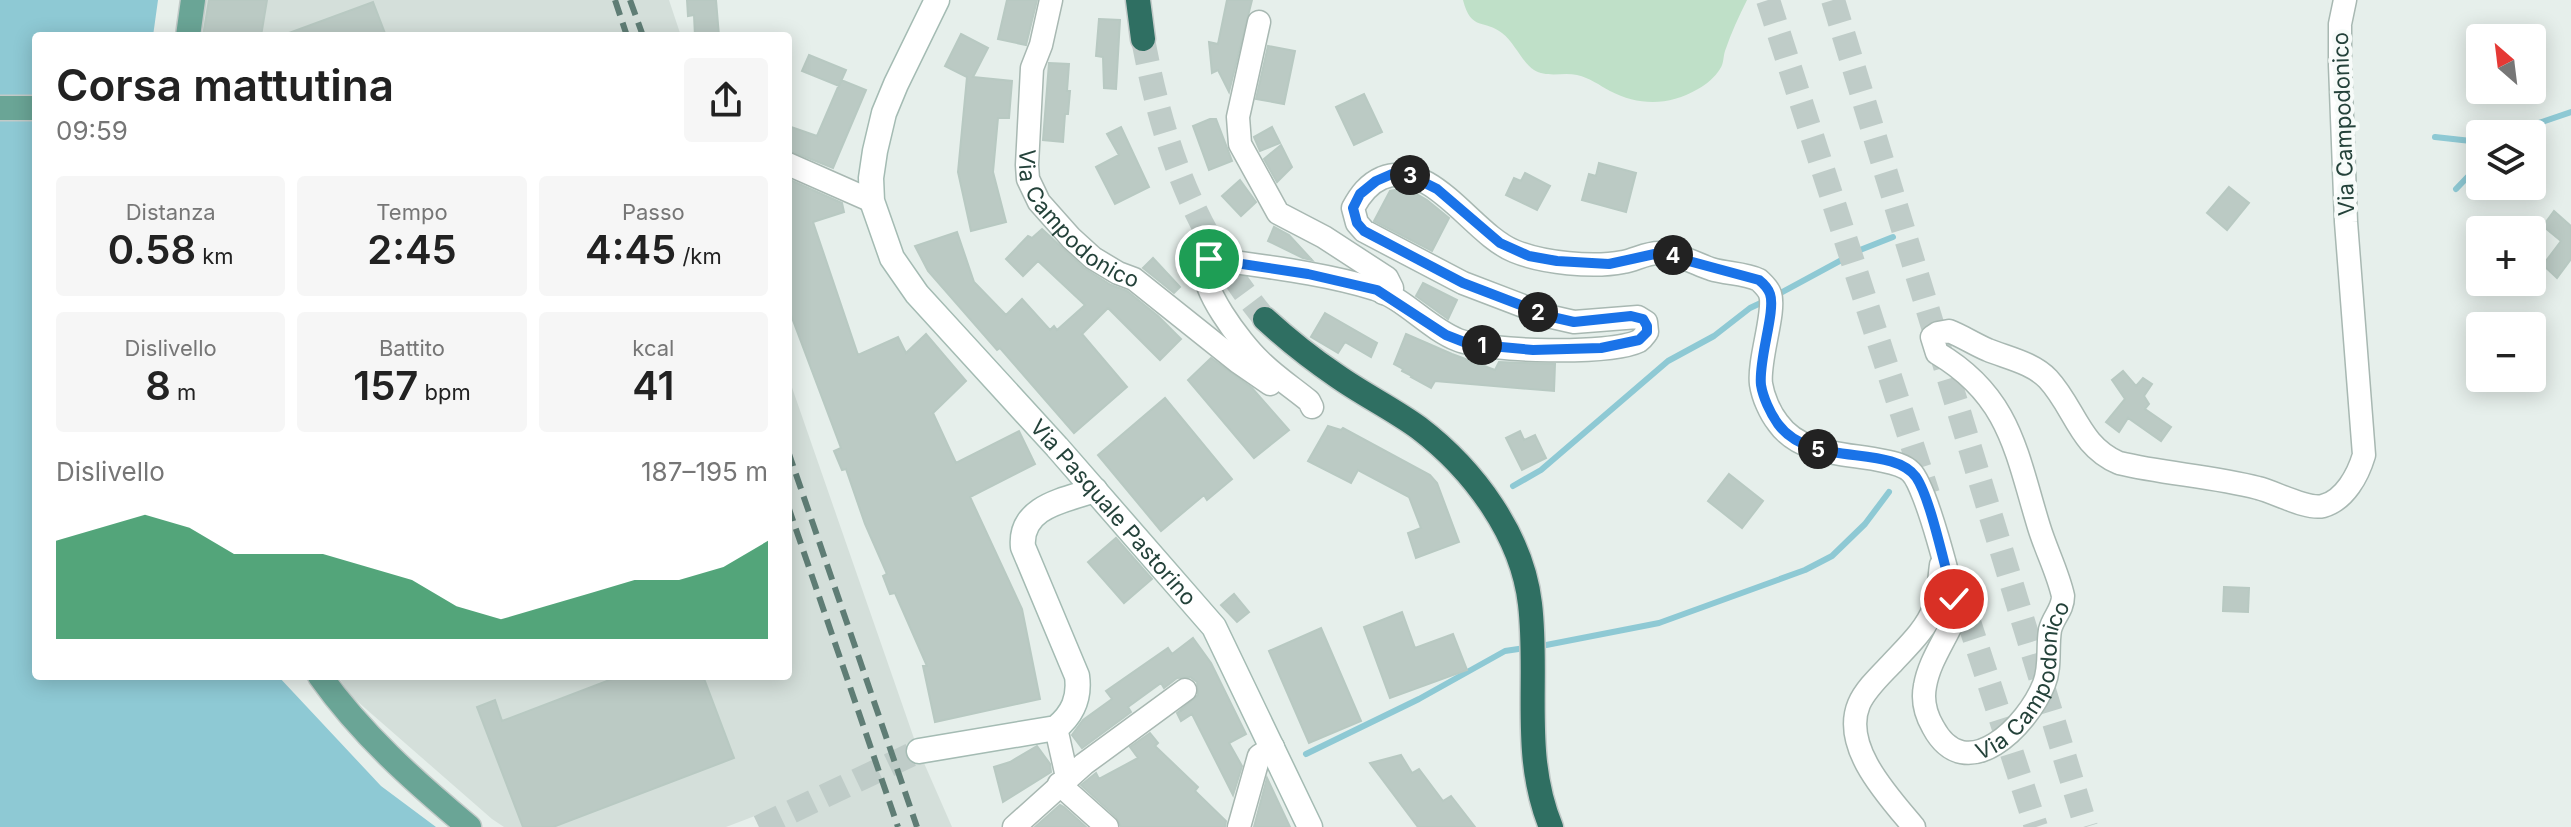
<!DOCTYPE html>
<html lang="it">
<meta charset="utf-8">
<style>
body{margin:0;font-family:Inter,sans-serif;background:#f6f6f6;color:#222;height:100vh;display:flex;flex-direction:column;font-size:30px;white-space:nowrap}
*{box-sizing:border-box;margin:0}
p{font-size:26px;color:#767676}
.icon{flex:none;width:44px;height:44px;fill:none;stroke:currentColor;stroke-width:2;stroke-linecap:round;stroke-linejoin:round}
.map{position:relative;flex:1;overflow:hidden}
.sheet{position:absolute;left:32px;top:32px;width:760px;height:648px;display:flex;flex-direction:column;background:#fff;border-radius:8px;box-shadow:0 4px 20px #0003}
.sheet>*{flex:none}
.needle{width:52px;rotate:332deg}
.tools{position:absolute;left:2466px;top:24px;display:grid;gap:16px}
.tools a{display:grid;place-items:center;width:80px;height:80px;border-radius:8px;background:#fff;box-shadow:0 4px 20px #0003;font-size:40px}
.pin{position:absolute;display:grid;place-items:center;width:68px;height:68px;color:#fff;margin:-34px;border:4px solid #fff;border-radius:50%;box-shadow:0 2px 8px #0007}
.km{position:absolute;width:40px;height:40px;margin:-20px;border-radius:50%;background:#222;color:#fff;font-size:22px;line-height:40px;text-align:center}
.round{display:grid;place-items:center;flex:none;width:84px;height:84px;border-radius:8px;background:#f6f6f6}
.summary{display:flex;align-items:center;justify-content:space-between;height:136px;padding:0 24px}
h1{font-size:44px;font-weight:600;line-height:60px}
.stats{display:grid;grid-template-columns:repeat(3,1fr);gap:12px;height:136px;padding:8px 24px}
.stats div{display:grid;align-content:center;border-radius:8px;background:#f6f6f6;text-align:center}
.stats b{font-size:40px;font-weight:600}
.stats small{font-size:22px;font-weight:400}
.stats p{font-size:22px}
.chart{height:224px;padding:16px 24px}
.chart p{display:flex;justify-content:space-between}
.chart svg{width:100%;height:144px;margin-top:8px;fill:#0b8043;opacity:.7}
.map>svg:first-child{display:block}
</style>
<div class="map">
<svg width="2571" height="827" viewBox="0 0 2571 827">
<rect width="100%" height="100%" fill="#e6efeb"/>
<path fill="#d4dfda" d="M205,0H669L681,36H199Z
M788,376L917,747L952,827H759L757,823L773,809L726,827H504L492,819L350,695L338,676H788Z"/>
<path fill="#bfe0c8" d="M1463,0H1747C1739,16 1731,33 1725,51C1723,57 1724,63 1720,69C1715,77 1706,85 1698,89C1669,106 1639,106 1610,91C1599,85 1590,78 1577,75C1563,72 1547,78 1534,70C1521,61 1515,43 1502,33C1485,19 1471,32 1463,0Z"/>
<path fill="#8ec9d4" d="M0,0H158L153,36H36V676H278L381,786L436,827H0Z"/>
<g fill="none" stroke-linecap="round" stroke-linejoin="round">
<path stroke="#8ec9d4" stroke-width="6" d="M2507,134L2571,112
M2435,137L2480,142
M2456,189L2480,164
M1775,296L1860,250L1893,237
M1513,486L1541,470L1668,361L1714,336L1750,308L1765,301
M1536,647L1659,623L1805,570L1832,556L1865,524L1889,492
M1306,754L1419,699L1505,651L1525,648"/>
</g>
<path fill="#bbcac4" stroke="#b8c9c2" stroke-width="2" d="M209,0H267L261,36H203Z
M687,0H716L719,36H695L694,15L688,16Z
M1007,0H1037L1026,45L998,39Z
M1227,0H1252L1229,92L1218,70L1212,73L1209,42L1218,44Z
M373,2L386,36H287L286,34Z
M1099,19L1120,20L1116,89L1104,88L1103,57L1096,56Z
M961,34L988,48L973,77L1012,81L1009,118H998L993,172L1006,222L971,231L958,172L967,77L945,66Z
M1268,46L1295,51L1284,104L1256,99Z
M809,55L846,70L839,86L802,71Z
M1049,63L1069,64L1067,91H1070L1068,114H1065L1063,142L1043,140Z
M841,80L866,90L833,168L788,150V126L817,136Z
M1364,94L1382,132L1354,145L1336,107Z
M1210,119H1216L1232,161L1209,170L1193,126Z
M1121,127L1149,187L1115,204L1096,167L1119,155L1107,134Z
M1272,127L1280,143L1260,151L1254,137Z
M1281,145L1292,167L1277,182L1264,159Z
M1599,163L1636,173L1626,212L1582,200L1589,174L1596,176Z
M1525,173L1550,186L1537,210L1506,195L1514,178L1521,181Z
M788,179L842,203L844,212L813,222L858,355L898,337L906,353L926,334L966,381L933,413L956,463L1019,431L1035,464L970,497L1022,609L1040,699L935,722L923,666H927L895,593L890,594L883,576L887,574L865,524L846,469L842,470L834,451L841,448L788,307Z
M1240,180L1256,202L1241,216L1222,196Z
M2229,187L2249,203L2227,230L2207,213Z
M1400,189L1413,192L1427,200L1449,218L1432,251L1374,221L1390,191Z
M2554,211L2571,226V259L2557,278L2543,265L2561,241L2543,226Z
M1274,227L1289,235L1312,260L1303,258L1268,241Z
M1042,229L1084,268L1111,285L1127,291L1158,316L1181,339L1160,360L1108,308L1082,334L1127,387L1074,433L1000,348L997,350L928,271L915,246L957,232L974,282L1006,315L1022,299L1050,330L1054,326L1057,330L1085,305L1038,261L1023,276L1006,259L1028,236L1032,238Z
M1153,258L1180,287L1174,293L1143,268Z
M1423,283L1457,300L1448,319L1416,296Z
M1325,313L1377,343L1371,357L1345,342L1338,353L1311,337Z
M1406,334L1452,354L1495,370L1499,362L1555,364L1554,391L1435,381L1431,388L1411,377L1412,376L1402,371L1403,369L1394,364Z
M1211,358L1252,388L1289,430L1254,458L1188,380Z
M2123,371L2136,386L2143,378L2152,384L2144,396L2149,404L2145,409L2171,427L2161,441L2128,418L2119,432L2106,422L2125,399L2112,380Z
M1165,398L1232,479L1207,500L1204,495L1161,531L1098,455Z
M1328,426L1341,430L1343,428L1430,475L1437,483L1459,542L1416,558L1408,533L1421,528L1409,497L1358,470L1351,483L1308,461Z
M1520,431L1524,440L1535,435L1546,458L1522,470L1506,438Z
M1729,474L1763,501L1742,528L1708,501Z
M1116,538L1152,579L1124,603L1088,562Z
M2224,587L2249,588L2248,612L2223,611Z
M1234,594L1249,612L1237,622L1221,605Z
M1402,612L1415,648L1453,634L1467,670L1390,698L1364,627Z
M1321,628L1361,721L1309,743L1269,651Z
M1193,638L1211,663L1246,734L1229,743L1242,766L1233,795L1192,714L1181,721L1177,713L1198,695L1197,682L1190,677L1177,678L1164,688L1161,683L1128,707L1131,712L1082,748L1072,735L1083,720L1112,699L1106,691L1168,648L1172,654Z
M620,676H703L734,758L553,827H523L477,707L495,700L502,721Z
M1150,733L1158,743L1155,746L1198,787L1195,791L1226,821L1225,827H1121L1116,817L1081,785L1096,773L1099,779L1138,758L1130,747Z
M1037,746L1050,764L1051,772L1003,802L994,767L1010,762Z
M1401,755L1412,773L1419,769L1443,801L1451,796L1475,827H1418L1370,763Z
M1267,778L1290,827H1254Z
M1060,805L1064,807L1086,827H1035Z"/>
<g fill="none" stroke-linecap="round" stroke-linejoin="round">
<path stroke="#bfccc8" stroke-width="24" stroke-dasharray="24 12" stroke-linecap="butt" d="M759,827L919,751"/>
<path stroke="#bfccc8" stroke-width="24" stroke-dasharray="24 12" stroke-linecap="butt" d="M1768,0L1928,494
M1833,0L2086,827
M1143,39C1163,147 1195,234 1265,319
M1956,582L2036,827"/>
<g stroke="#a8b8b2" stroke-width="25">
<g id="minor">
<path id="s1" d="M1051,0L1041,45L1032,68L1027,165L1028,179L1039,202L1071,238L1093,258L1118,273L1134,279L1238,362L1270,384"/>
<path d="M1259,22L1238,117L1240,144L1278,213L1324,237L1387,278L1392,288L1383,293"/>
<path d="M788,164L872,201"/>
<path id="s2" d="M1312,407L1309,401C1293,388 1275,376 1260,361C1242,344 1196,285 1205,260L1213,259C1267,267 1323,273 1375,289C1405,299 1428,328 1458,340C1488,352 1610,355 1639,341C1643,338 1644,336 1647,332L1646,322L1638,317L1574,322L1552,317L1463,283L1364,231L1357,223L1353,208C1360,195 1368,184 1382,178C1432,158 1472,234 1514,251C1543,263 1593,268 1623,262C1635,260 1646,253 1659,253C1677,253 1694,263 1711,269C1727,274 1744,273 1759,280C1763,284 1768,288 1770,294C1776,311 1758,360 1761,384C1763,397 1770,413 1778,423C1801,456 1848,453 1884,461C1894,463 1904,465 1911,472C1926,486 1952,587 1955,610L1954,619C1944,642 1929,662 1925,686C1922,701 1926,715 1933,727C1966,789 2028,725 2044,684C2051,667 2047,648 2050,630C2053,617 2063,610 2063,596C2058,573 2046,550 2039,527C2016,452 2010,396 1937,353L1932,337L1938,333L1949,331C1962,336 1974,344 1988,350C2008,358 2033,363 2048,379C2075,408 2079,446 2119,463C2165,474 2212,476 2258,488C2275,492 2307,510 2323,506C2345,500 2358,475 2364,455L2346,222L2340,65V24L2345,0"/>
<path d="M1056,728L1067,777"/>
<path d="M1059,784L1107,827"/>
<path d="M1014,827L1084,764L1185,690"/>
<path d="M1239,827L1259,756L1273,747"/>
<path d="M1914,827C1889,797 1841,747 1859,704C1866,688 1882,674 1894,661C1909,645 1926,629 1934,608C1939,595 1939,579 1941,565"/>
</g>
</g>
<g stroke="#a4bbb3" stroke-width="27">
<g id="secondary">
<path id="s3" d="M937,0L896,84L884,113L875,151L871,178L872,201L892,258L917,294L1057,447L1214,627L1310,827"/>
<path d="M919,751L1056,728C1073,714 1080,698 1077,676L1023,547C1019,506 1066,500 1095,490"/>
</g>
</g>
<g stroke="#c2cac8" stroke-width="27">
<path id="primary" d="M188,36L193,0
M0,108H36
M320,676C361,734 415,782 469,827"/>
</g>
<g stroke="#c2cac8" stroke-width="27">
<path id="motorway" d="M1138,0L1143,39
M1265,319C1288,340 1312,359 1337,376C1364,395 1393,409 1419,428C1474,470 1522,535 1530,604C1539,680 1521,755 1551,827"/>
</g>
<use href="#minor" stroke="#fff" stroke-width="22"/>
<use href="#secondary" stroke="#fff" stroke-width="24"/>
<use href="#primary" stroke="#6aa596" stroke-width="24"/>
<use href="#motorway" stroke="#2f6f62" stroke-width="24"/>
<path stroke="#5f7d75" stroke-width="6" stroke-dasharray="16 8" stroke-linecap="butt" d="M615,0L627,36
M630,0L643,36
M788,451L917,827
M788,506L898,827"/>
</g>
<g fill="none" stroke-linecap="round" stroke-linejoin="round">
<g stroke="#fff" stroke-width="16">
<path id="route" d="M1209,259L1308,274L1377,290L1446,335L1469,344L1533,350L1601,348L1639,340L1647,332V326L1643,319L1631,316L1574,322L1552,317L1463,283L1364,231L1357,223L1353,208L1360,194L1376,181L1392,174H1407L1437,189L1500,243L1529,256L1557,261L1609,264L1659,253L1759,280C1764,284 1768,288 1770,294C1776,311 1758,360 1761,385C1763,397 1770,413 1778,424C1811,469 1891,443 1916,477C1931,499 1945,570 1954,599"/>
</g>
<use href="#route" stroke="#1a73e8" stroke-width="10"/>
</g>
<g text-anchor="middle" stroke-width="8" stroke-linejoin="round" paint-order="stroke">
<g font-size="22" fill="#24423a" stroke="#f7fbf9">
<text transform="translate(2343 124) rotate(-92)" y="8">Via Campodonico</text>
<text dy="8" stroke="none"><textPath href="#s1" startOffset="244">Via Campodonico</textPath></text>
<text dy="8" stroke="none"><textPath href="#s3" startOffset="612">Via Pasquale Pastorino</textPath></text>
<text dy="8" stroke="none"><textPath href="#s2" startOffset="2160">Via Campodonico</textPath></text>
</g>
</g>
</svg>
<div class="tools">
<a><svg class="needle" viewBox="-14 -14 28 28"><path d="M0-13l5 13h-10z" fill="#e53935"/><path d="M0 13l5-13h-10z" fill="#767676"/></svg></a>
<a><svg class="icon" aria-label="layers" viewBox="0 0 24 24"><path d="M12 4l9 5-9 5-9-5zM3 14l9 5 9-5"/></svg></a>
<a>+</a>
<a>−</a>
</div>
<div class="pin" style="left:1209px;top:259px;background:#1e9e55"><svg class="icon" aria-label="arrive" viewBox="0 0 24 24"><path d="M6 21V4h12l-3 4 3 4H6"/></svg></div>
<div class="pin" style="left:1954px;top:599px;background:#d93025"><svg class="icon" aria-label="check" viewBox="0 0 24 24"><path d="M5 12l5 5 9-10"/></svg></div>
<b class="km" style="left:1482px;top:345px">1</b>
<b class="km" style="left:1538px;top:312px">2</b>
<b class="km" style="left:1410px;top:175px">3</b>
<b class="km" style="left:1673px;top:255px">4</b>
<b class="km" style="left:1818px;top:449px">5</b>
<section class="sheet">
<div class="summary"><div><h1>Corsa mattutina</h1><p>09:59</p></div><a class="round"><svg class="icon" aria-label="share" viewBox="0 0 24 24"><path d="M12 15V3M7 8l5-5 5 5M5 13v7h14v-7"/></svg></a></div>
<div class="stats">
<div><p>Distanza</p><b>0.58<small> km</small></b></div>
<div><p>Tempo</p><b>2:45</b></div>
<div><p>Passo</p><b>4:45<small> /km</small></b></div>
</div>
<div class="stats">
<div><p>Dislivello</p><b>8<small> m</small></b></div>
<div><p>Battito</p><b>157<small> bpm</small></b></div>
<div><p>kcal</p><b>41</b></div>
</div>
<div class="chart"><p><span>Dislivello</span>187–195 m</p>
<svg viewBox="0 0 160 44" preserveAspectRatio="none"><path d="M0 44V14L10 10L20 6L30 10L40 18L50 18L60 18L70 22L80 26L90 34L100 38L110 34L120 30L130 26L140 26L150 22L160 14V44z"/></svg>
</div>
</section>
</div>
